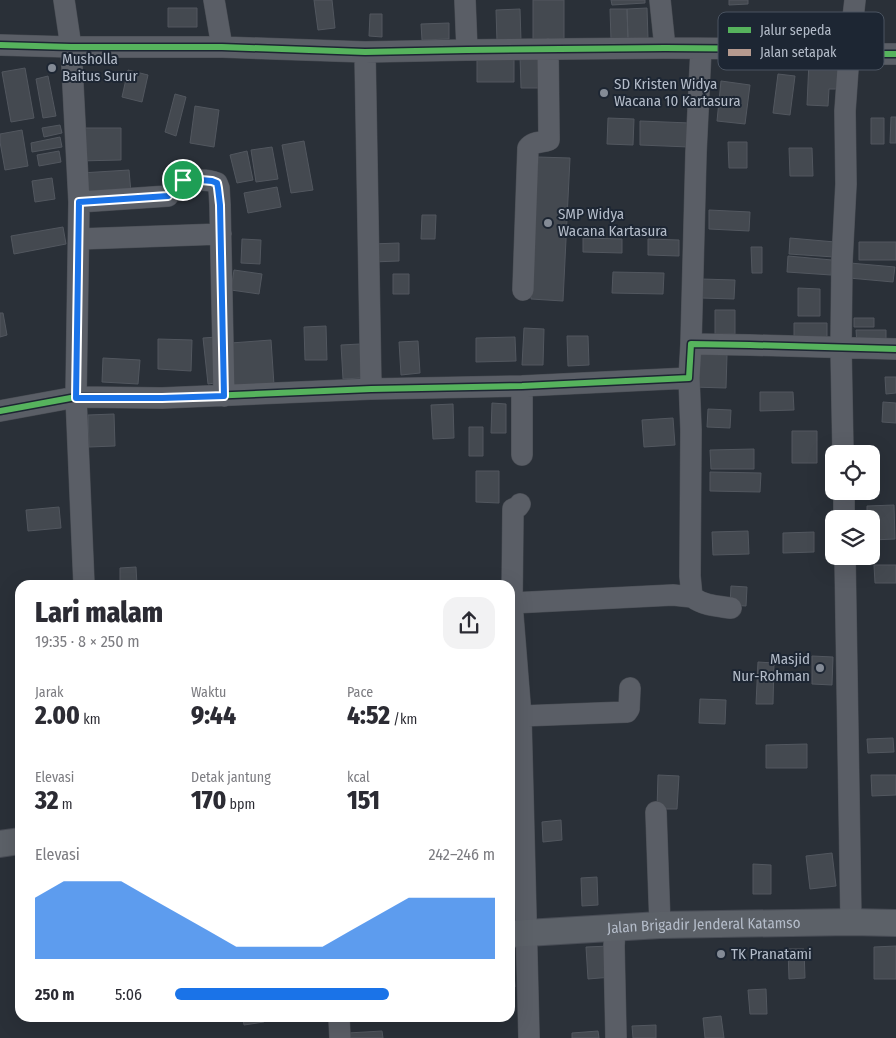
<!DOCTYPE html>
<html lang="id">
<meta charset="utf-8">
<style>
body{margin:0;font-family:"Fira Sans Condensed",sans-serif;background:#f2f2f3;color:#2b2b33;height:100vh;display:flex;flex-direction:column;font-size:19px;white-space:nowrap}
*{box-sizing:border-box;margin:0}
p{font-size:16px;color:#7c7c81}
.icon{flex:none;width:28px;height:28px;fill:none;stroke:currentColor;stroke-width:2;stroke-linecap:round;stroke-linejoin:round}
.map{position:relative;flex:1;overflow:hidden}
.details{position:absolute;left:15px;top:580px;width:500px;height:442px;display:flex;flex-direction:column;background:#fff;border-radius:15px;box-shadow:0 5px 20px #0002}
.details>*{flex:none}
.fabs{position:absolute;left:825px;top:445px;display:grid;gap:10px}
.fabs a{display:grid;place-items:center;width:55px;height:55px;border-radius:10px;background:#fff;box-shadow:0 5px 20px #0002;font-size:25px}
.pin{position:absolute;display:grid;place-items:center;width:42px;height:42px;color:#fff;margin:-21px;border:2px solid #fff;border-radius:50%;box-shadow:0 1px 5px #0007}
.round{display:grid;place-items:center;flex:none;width:52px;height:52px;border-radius:15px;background:#f2f2f3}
.summary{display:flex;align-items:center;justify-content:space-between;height:85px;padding:0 20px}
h1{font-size:28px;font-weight:800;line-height:38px}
.metrics{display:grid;grid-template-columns:repeat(3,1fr);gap:8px;height:85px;padding:5px 20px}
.metrics div{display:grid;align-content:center}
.metrics b{font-size:25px;font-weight:800}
.metrics small{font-size:14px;font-weight:400}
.metrics p{font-size:14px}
.chart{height:140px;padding:10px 20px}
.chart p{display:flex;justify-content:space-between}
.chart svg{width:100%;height:90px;margin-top:5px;fill:#1a73e8;opacity:.7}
ul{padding:0 20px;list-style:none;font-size:16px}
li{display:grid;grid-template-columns:80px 60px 1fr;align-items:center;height:38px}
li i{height:12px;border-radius:6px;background:#1a73e8}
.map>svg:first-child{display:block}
</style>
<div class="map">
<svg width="896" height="1038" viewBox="0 0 896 1038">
<rect width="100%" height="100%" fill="#2a3038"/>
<path fill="#444950" stroke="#52575f" d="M314,0H332L335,28L318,30Z
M533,0H564V41L533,40Z
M611,0H645V3L612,5Z
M729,0H748V4L729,5Z
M168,8H197V27H168Z
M647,8L648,39H628L627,9Z
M520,9L521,41L497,42L496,10Z
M610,9H627L628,39L611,40Z
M370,14H382V37L369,36Z
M449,23V39L422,40L421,24Z
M477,54L514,55V82H477Z
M520,56H542V88H521Z
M809,61L829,62V66L839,67L838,89H829L828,106L807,105Z
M25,68L34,118L11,122L2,72Z
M128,70L148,75L142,102L122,97Z
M778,74L795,76L790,115L773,113Z
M48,76L56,116L43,118L36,79Z
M721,81L750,85L745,124L717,121Z
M175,94L186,97L176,136L165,132Z
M195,106L219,110L214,147L190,143Z
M891,117H896V143H890Z
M608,118L634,119L633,145L607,144Z
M871,118H884V144H871Z
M640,121L690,123L689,147L640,145Z
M60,125L62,133L44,137L42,128Z
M78,128H121V160L78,161Z
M22,130L28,166L5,170L0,142V134Z
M60,137L62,147L32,152L31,143Z
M304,141L313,190L291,193L282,145Z
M728,142H747V168H729Z
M272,147L278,179L256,182L251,150Z
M789,148H812L813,176H790Z
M59,151L61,162L39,166L37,155Z
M247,151L253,180L237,183L230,155Z
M538,157L570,158L563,301L531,299Z
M129,170L131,193L82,196L81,173Z
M52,178L55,199L35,202L32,181Z
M277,187L281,207L248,213L244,193Z
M709,210L750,212L749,231L709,229Z
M422,215H436L435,239H421Z
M63,227L66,244L14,254L11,236Z
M583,238L622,239V253L583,252Z
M790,238L835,242L834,257L789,254Z
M242,239L261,240L260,264L241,263Z
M648,239L679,240V256L648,255Z
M859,242H896V260H859Z
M399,243V261L372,262L371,244Z
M751,247H762V273H752Z
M788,256L832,260L831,275L787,272Z
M850,263L895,267L893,282L849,278Z
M234,270L262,274L259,294L231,290Z
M613,272L664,273L663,294L612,293Z
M393,274H409V294H393Z
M701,279L735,280L734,299L701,298Z
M798,288L820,289V316H798Z
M715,310H735V334H715Z
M0,313H3L7,335L0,337Z
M854,318H874V327H854Z
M794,323H827V341H794Z
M326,326L327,360H305L304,327Z
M524,328L544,329L543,365H522Z
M856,330H886V345H857Z
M567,336H588L589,365L568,366Z
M217,337L222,382L208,384L203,338Z
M515,337L516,361L476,362V338Z
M158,339L192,340L191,371L158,369Z
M271,340L274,385L234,388L231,343Z
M418,341L420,373L401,375L399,342Z
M360,344L361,378L343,379L341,345Z
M694,354L727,355L726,388L692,387Z
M103,358L140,360L138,384L102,382Z
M885,377H896V393L886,394Z
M760,392H793L794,410L760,411Z
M883,402L896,403V423L882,422Z
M492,403L506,404V433H491Z
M453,404L454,438L433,439L431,405Z
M708,409L731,410L730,428L707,427Z
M114,414L115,446L89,447L88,415Z
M673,418L675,445L644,447L642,420Z
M469,427H483V456H469Z
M792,431H817V463H792Z
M754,449V469H711L710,450Z
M476,471H499V503L476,502Z
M710,472L761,473L760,492L710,491Z
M894,505L895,539L871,540V519H867V506Z
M59,507L61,528L28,531L26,510Z
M748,531L749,554L713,555L712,532Z
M814,532V552L783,553V533Z
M874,565H896V583H875Z
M136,567L137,585H120V568Z
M731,586L747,587L746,606L730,605Z
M812,656L833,657L832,685L812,684Z
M758,662L774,663L773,704H756Z
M700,699L726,700L725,724L699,723Z
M893,738L894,752L868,753L867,739Z
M807,744V768H766V745Z
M658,775L679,776L677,809H657Z
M871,775H896V795L872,796Z
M561,820L562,840L543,842L542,822Z
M832,853L836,886L810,889L806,856Z
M753,864L771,865V894H753Z
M597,877L598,905L582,906L581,878Z
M610,946L612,977L588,979L586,947Z
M896,946V979H874V947Z
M788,949H804L805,978L789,979Z
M513,960L515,987H510V961Z
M766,989L767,1014H750L748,990Z
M721,1016L724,1038H705L703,1018Z
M243,1018H263L264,1022L244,1025Z
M656,1025V1038H633L632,1026Z
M382,1031L383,1038H348V1033Z
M598,1031L599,1038H572V1033Z"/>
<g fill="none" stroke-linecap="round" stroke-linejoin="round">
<g stroke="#484c53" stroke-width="22">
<path id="minor" d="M64,0L71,47L79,202L76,397L84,585
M214,0L222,47
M465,0L467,50
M660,0L665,48
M0,45L71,47H222L365,52L467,50L665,48L781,49L849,54H896
M365,52L371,389
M79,202L168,196C178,181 183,178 201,180C207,180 212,181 217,183L219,188L220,205L224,396
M79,239L221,234
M523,290L528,148C533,141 542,143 549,140V136L548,49
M691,344L696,153L701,49
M0,411L76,397L162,398L371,389L522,386L689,378L691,344L750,345L896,349
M843,454L841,347L842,261L846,184L845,111L849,54L855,0
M522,455V386
M844,491V519
M845,556L851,922
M692,597C705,606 716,606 731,608
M512,603L513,509L518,507L520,504
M521,716L627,712L629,709L630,688
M656,812L660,925
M615,928L614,946L616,1038
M339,1018L340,1038
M529,1038L521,716L512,603L673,595L692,597L690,576L691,430L689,378"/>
</g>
<g stroke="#484c55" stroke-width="28">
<g id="major">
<path d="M0,844L20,841"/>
<path id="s1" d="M510,934L660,925L851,922L896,923"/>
</g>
</g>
<use href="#minor" stroke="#5a5e66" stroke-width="21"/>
<use href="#major" stroke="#5c6168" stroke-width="26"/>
<path stroke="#b69a8f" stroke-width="5" stroke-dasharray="10 5" stroke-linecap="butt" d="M168,196C178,181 183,178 201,180C207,180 212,181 217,183L219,188L220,205"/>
<g stroke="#1d2633" stroke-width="9">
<path id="cycleway" d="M0,45L71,47H222L365,52L467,50L665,48L781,49L849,54H896
M0,411L76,397L162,398L371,389L522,386L689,378L691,344L750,345L896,349"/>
</g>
<use href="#cycleway" stroke="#56b35d" stroke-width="6"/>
</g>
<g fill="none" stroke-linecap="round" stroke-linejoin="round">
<g stroke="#fff" stroke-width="10">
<path id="route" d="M190,179L212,181L217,183L218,188L220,205L224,396L162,398H76L79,202L168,196C174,187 179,181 190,179Z"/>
</g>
<use href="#route" stroke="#1a73e8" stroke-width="6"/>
</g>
<g fill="#848b96" stroke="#1d2633" stroke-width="2">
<circle cx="52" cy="68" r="5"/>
<circle cx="604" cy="93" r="5"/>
<circle cx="548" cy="223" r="5"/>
<circle cx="820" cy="668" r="5"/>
<circle cx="721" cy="954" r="5"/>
</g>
<g text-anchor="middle" stroke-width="4" stroke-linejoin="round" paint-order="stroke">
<g font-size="15" fill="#b4bcc9" stroke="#1d2633" text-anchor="start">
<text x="62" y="64">Musholla<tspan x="62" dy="17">Baitus Surur</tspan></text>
<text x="614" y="89">SD Kristen Widya<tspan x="614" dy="17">Wacana 10 Kartasura</tspan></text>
<text x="558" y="219">SMP Widya<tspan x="558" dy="17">Wacana Kartasura</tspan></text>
<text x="810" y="664" text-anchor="end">Masjid<tspan x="810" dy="17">Nur-Rohman</tspan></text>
<text x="731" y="959">TK Pranatami</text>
</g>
<g font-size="15" fill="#b4bcc9" stroke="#1d2633">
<text dy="5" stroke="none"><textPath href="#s1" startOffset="194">Jalan Brigadir Jenderal Katamso</textPath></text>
</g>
</g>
<rect x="718" y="12" width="166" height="58" rx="8" fill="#1d2633" stroke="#4a5360" stroke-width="1"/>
<rect x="728" y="27" width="23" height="6" fill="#56b35d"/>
<rect x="728" y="49" width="23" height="7" fill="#b69a8f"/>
<g font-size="14" fill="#b4bcc9">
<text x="760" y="35">Jalur sepeda</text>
<text x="760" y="57">Jalan setapak</text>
</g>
</svg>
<div class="fabs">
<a><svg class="icon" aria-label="locate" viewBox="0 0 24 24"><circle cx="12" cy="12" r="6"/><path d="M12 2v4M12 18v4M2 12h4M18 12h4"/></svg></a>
<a><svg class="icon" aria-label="layers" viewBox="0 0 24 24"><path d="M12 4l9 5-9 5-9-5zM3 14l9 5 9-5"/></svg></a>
</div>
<div class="pin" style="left:183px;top:180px;background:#1e9e55"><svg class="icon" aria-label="arrive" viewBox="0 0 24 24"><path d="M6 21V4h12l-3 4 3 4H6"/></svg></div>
<section class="details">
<div class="summary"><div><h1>Lari malam</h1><p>19:35 · 8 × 250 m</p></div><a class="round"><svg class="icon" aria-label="share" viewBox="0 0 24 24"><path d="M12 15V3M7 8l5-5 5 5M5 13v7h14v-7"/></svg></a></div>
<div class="metrics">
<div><p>Jarak</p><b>2.00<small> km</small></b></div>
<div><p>Waktu</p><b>9:44</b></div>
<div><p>Pace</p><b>4:52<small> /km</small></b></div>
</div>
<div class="metrics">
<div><p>Elevasi</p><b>32<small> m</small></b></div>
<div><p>Detak jantung</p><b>170<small> bpm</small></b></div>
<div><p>kcal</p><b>151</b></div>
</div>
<div class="chart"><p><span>Elevasi</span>242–246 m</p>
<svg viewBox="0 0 160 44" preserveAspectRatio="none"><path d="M0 44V14L10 6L20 6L30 6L40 14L50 22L60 30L70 38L80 38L90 38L100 38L110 30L120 22L130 14L140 14L150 14L160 14V44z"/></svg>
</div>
<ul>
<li><b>250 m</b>5:06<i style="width:67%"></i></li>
</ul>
</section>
</div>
